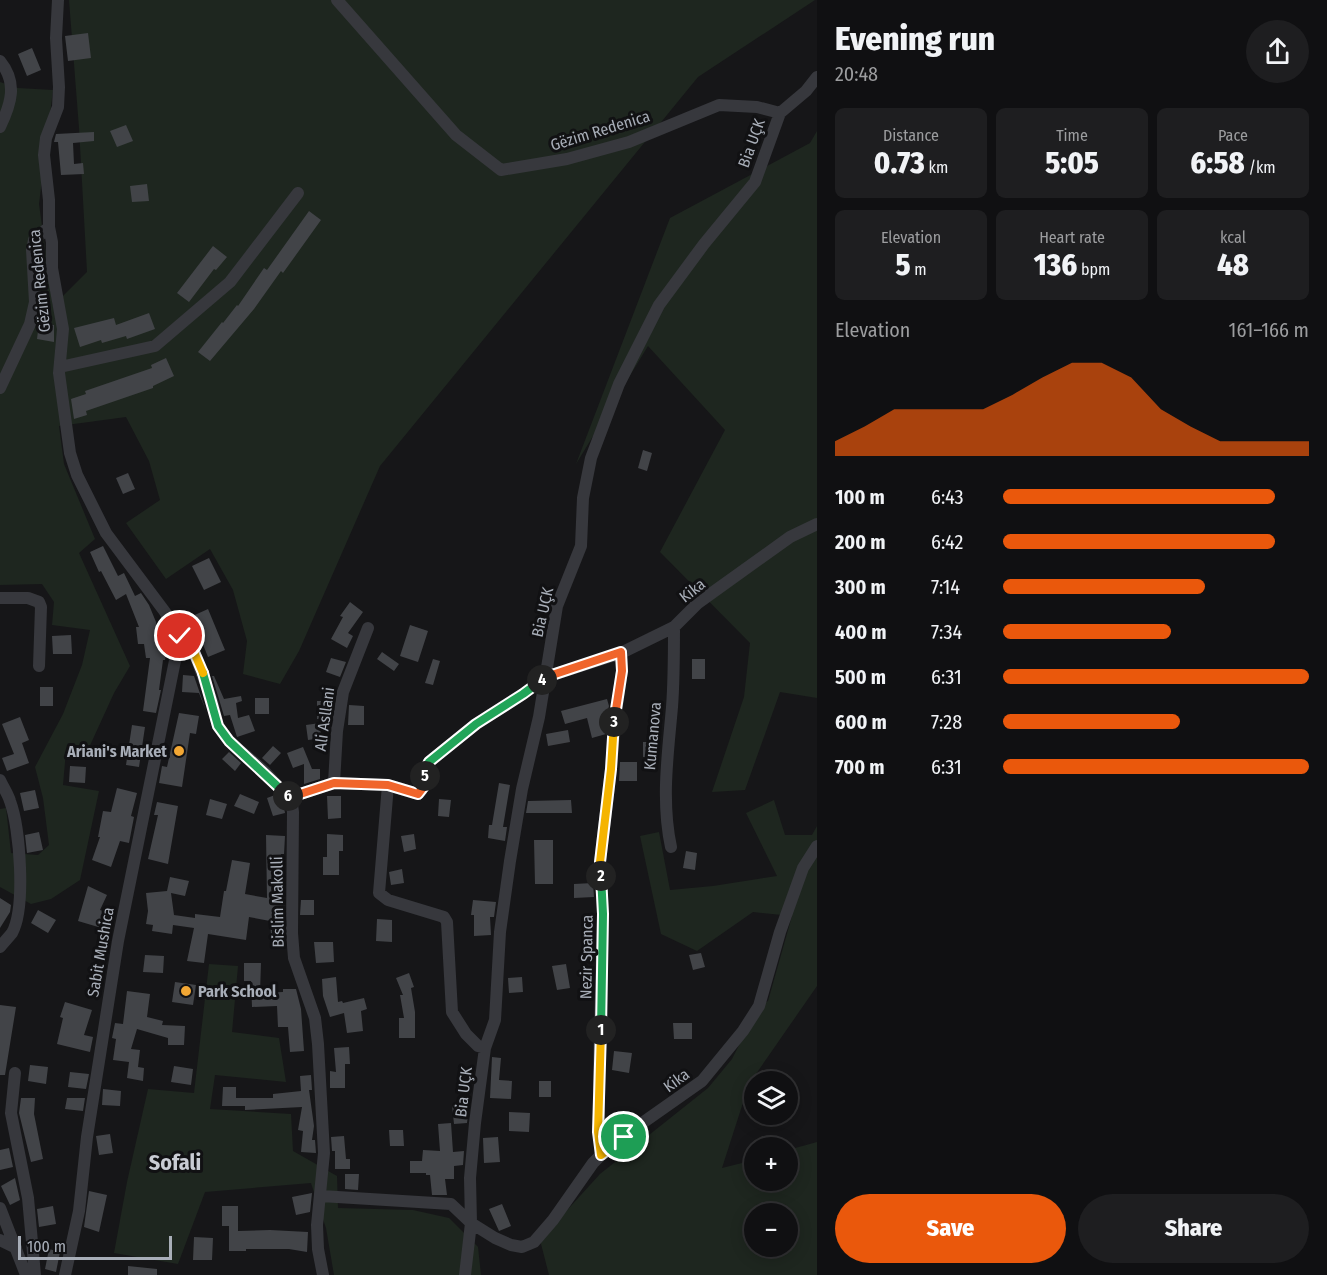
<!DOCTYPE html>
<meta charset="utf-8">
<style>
body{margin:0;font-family:"Fira Sans Condensed",sans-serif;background:#1e1e20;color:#f1f3f6;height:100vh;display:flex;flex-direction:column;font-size:22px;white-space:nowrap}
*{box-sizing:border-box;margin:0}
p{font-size:20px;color:#9c9d9f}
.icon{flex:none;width:33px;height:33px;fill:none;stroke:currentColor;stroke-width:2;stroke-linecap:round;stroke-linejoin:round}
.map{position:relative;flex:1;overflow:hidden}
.drawer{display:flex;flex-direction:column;background:#101012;width:510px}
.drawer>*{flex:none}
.fabs{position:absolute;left:744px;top:1071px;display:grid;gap:12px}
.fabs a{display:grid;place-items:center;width:54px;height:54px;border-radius:50%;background:#101012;box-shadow:0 3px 15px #0003,0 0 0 2px #303032;font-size:30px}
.scale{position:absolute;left:18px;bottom:15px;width:154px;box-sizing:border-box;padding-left:6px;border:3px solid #a8aeb8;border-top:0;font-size:16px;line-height:21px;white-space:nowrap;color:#a8aeb8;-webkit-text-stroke:4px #111113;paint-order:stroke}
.pin{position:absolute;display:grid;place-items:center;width:51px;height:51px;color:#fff;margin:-26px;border:3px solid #fff;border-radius:50%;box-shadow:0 2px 6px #0007}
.km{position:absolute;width:30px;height:30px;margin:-15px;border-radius:50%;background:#222;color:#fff;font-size:16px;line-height:30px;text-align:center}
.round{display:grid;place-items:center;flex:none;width:63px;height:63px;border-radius:32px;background:#1e1e20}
.headline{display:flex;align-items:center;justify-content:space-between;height:102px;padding:0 18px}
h1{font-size:33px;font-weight:800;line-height:45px}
.stats{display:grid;grid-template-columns:repeat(3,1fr);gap:9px;height:102px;padding:6px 18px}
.stats div{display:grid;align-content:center;border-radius:9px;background:#1e1e20;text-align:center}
.stats b{font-size:30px;font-weight:800}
.stats small{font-size:16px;font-weight:400}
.stats p{font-size:16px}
.chart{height:168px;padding:12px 18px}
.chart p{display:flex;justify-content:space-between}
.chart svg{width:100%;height:108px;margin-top:6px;fill:#ea580c;opacity:.7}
.cta{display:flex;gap:12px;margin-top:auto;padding:12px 18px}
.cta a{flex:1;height:69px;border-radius:36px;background:#ea580c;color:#fff;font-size:24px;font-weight:800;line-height:69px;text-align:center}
.cta a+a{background:#1e1e20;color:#f1f3f6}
ul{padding:0 18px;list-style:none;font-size:20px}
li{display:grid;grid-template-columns:96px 72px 1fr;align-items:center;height:45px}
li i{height:15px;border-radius:8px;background:#ea580c}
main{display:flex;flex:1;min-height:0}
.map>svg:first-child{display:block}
</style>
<main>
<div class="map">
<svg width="817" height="1275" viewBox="0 0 817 1275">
<rect width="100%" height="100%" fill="#161618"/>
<path fill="#1e261f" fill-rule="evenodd" d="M69,0H815L698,77L380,466L299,651L280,684L243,674L247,641L233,590L210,549L166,579L126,523L160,500L149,461L126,417L59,426L64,464L95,539L79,553L130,666L114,693L87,752L66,751L63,785L99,791L80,880L51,899L31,904L0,887V809L6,808L11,853L38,855L49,845L43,798L35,767L63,714L82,665L90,630L52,625L54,602L42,584L0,585V82L18,88L53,90L39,204L53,306L87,272L79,128Z
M817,131V698L780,692L745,790L712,792L744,697L750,643L660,552L725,430L648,346L576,464L670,218L810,143Z
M774,800L785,835H812L817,826V986L749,1084L722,1168L754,1160V1180H788V1150L817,1142V1275H549L540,1240L600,1174L708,1088L732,1059L759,1006L768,1001L792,916L753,912L697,951L661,934L640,836L659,832L670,890L713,886L777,876L746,813ZM754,1214H788V1246H754Z
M209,964L238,966L232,1032L279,1038L286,1082L215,1075L210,1109L291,1114L293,1151L337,1176L338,1208L413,1210L449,1218L478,1247L481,1275H334L326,1228L311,1183L205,1192L178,1264L114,1253L127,1182L148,1089L194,1093Z"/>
<path fill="#424448" d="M88,33L91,58L68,61L65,36Z
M32,48L41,70L27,76L18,54Z
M126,125L133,141L117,147L110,131Z
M94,132V141L73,143L74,164L83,163L84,174L61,175L58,142H54L56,134Z
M147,184L149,201L132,202L130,186Z
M309,211L321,220L283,273L281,271L254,309L210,361L198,352L222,322L223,323L237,305L238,306L264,268L267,270Z
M213,246L227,257L216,270L214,269L189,302L177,293Z
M149,313L155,329L127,339L126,336L102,343L101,340L80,347L74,328L114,318L116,325Z
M39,323L54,325V342L37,339Z
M166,358L174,376L153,386V388L86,411L87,415L74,419L71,399L86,394L85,391L152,368L151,365Z
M643,450L652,453L647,471L638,468Z
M128,473L135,489L123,494L116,478Z
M103,546L118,576L124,573L135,596L141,593L149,605L156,622L159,647L169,642L165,660H163L159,690H161L156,713L143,711L150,658H146L144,644H138L136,627H139L126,594L116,600L101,571L99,572L90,552Z
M209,558L221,582L204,590L192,566Z
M350,602L363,612L348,633L353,636L347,648L331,639L343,617L340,616Z
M208,609L225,650L208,657L202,642L199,644L188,618Z
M410,625L428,631L418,662L400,656Z
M71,635L72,654H53L52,636Z
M382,652L399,664L394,671L377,659Z
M331,658L346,662L340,677L326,672Z
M433,659L440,661L433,685L425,683Z
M692,659H705V679H692Z
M183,675L194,676L206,711L199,693L182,692Z
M212,676H214L224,699L241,696L242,701L236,703L238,718L249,715L255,731L237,737L230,715L224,716Z
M40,687H53V706H40Z
M255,698H269V714H255Z
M607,699L609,706L607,714L602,715L606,734L592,738L587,718L565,724L561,711Z
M317,701H330V720L317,719Z
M349,705L364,706V725H348Z
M179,713L199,716L196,734L190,733L182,787L159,783L162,766L167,767Z
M20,717L29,740L22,743L29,763L7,771L2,758L14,754L2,724Z
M320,723L321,738L308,740L306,725Z
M132,725L145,727L139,767L126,765Z
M568,730L570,742L548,746L546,734Z
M643,742H657V756L643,757Z
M273,746L281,753L270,765L262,758Z
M303,747L312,769H320V779L304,784V764L293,768L287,753Z
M229,752L241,763L235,771L222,759Z
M620,762H637V781H619Z
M70,766L86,767L85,783L69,782Z
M499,783L510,785L503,827H507L505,841L488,838L489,825H492Z
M117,788L137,793L131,816L134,817L129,843L120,841L111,867L92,860L100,837H98L103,811L111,812Z
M35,790L39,808L24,811L20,793Z
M240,794L259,802L254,814L234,806Z
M275,795L283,802L285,813L273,816L267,798Z
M327,796H341V818L328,819Z
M210,799L227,804L222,819L206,815Z
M439,799L451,800L449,817L438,816Z
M571,800L572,813H526L528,801Z
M157,802L178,806L168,864L148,859L158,815H154Z
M39,832L43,850L27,853L25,835Z
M327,834L343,835V851H339V875H323V857H327Z
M414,834L416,849L404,852L401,836Z
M266,835L285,836L284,854H281L282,892H284L285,948H272L270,921L249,917L246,940L208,934L204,963L187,961L194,928L173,925L172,934L152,931L153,925L146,924L148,911L146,893L167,891L170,877L189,881L185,896L171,893L174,915L195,918V914L220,917L224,891H226L232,860L250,863L245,894L267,898Z
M534,840H553V884H535Z
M686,851L697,853L695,870L683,868Z
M402,869L404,883L391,885L389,872Z
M593,883L594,897L574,898V884Z
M88,886L107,895L100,910L110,913L105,929L78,921Z
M0,898L11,905L10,912L0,928Z
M301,900H314V915H300Z
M473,900L496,902L494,917H490L491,935L474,936V915H471Z
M38,910L56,920L48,933L31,923Z
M377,919L392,920V942L376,941Z
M314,942H333L334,962L316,963Z
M701,953L705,967L693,970L689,955Z
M145,955L164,956L163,973L143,972Z
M244,963H261L260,993L283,992V989H296L301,1009L304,1051L290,1052L288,1027H278L277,1006L252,1007L251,981H244Z
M566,964L570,988L557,990L552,966Z
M409,973L414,987L411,988L415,1012V1038H399V1018H404L400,995H403L396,978Z
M336,977L338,1002L342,1001L343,1003L364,998L367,1009L361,1011L363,1031L347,1033L344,1013L330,1017L323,996L322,979Z
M522,977L523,992L509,993L508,978Z
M175,982L196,985L193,1005L172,1002Z
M127,991L150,994L147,1017L163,1021L162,1025L185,1026L184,1045H168V1038L137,1029L131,1049L140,1050L138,1067L144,1068L143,1081L127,1078L129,1062L113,1060L116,1039L112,1038L115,1023L123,1024Z
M65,1002L92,1010L84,1035L93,1037L90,1052L57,1044L63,1018L60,1017Z
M0,1005L16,1007L5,1075H0Z
M673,1023H692V1039H674Z
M349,1047L350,1064H345V1088H330V1071L336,1072L334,1048Z
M614,1051L632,1053L629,1073L612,1070Z
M492,1057L501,1058L499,1080L512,1081L511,1099L490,1098Z
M30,1065L48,1067L46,1084L28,1081Z
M174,1066L193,1069L191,1085L171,1082Z
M70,1072L89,1074L86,1089L68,1087Z
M311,1075L312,1090H309L314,1126L312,1140H315L316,1153L301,1152L303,1131L298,1130L302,1107L245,1110V1106H222L223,1087H236V1098H273V1094L301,1091L300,1076Z
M539,1081H551V1097H539Z
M103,1089L121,1091L120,1106L102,1105Z
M21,1098H35L34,1114L43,1159L31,1162L19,1113Z
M67,1098H85L83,1111L65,1109Z
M469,1104L467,1123L454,1124L452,1105Z
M509,1112L530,1113L529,1132L509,1131Z
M451,1123L453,1152L464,1151L463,1165L454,1166V1179H445L447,1195H432L430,1175H426V1173H410V1161H422L423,1150L440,1151L438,1124Z
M389,1130H403L404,1146H390Z
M110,1134L113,1153L99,1155L96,1136Z
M344,1136L346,1159H350V1169H335V1151H332L331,1137Z
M498,1137L500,1162L484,1163L483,1138Z
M9,1148L13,1167L0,1170V1150Z
M345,1174H359L358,1190L345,1189Z
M15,1178L20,1200L10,1205L1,1186Z
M89,1191L107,1195L99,1232L84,1227Z
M312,1193L310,1212L296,1215L292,1197Z
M502,1204L511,1226L499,1231L489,1209Z
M53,1206L56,1224L39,1227L37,1209Z
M222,1206H238V1231L270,1230L308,1232L307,1252L289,1249H246V1251H229V1226H222Z
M194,1237L213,1238L212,1260H193Z
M49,1249L60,1252L56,1272L45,1269Z
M128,1266L157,1269V1275H128Z"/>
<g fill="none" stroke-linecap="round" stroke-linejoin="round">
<path stroke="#37383d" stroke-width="12" d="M58,0L56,38L59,87L58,107L46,138L44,155L49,200V227L52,242V268L63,329L59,373L70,453L77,475L106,533L165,612L177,633L194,652L212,701L218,726L229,741L265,772L284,793L291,797L293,812L292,933L294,958L315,1018L318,1044L324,1153L317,1225L318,1249L323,1275
M337,0L456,135L501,170L567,159L629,142L719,105L757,107L780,113L806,91L817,77
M0,61C18,83 11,104 0,127
M60,367L155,346L230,282L298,193
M0,388L30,324L35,302L32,250L34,240L49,227
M0,598H28L39,602L41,607L39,666
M0,780C3,787 8,794 10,801C20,828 26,908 12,933C8,938 4,942 0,947
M334,783L337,731L343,692L368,628
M388,785L379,893L388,900L444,917L447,922L452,1012L466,1034L478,1046L485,1048
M291,797L334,783L388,785L418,794C429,785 422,772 429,762L476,724L523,694L546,677L621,653L674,627L698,603L790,537L817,524
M671,847C661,800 668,754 672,707C674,681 674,654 674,627
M15,1073L11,1113L28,1198L35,1275
M601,1155L599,1132V1072L603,914L600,862L611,769L615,719L622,671L621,653
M321,1196L451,1204L471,1223L495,1238L511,1245L522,1247L534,1242L553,1220L593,1163L611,1145L702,1081L743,1031L759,1006L780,932L803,868L817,846
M0,1208L26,1275
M0,1240L16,1248
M65,1275L79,1211L87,1137L118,941L180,636
M465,1275L471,1223L470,1178L475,1123L485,1048L495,1020L500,932L510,861L522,789L539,717L557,606L581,546L583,498L591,458L619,384L659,305L704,244L755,182L780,113"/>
</g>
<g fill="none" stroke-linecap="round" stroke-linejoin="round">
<g stroke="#fff" stroke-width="12">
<path id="split-1" d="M601,1030L598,1132L601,1155L624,1137"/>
</g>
<g stroke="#fff" stroke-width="12">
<path id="split-2" d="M601,876L603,914L601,1030"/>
</g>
<g stroke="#fff" stroke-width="12">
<path id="split-3" d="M601,876L600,862L611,769L614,722"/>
</g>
<g stroke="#fff" stroke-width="12">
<path id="split-4" d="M542,680L546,677L621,652L622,671L614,722"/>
</g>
<g stroke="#fff" stroke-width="12">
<path id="split-5" d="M425,776L426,768L429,762L476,724L523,694L542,680"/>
</g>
<g stroke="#fff" stroke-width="12">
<path id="split-6" d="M288,796L291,797L334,783L388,785L418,794L425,785V776"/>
</g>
<g stroke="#fff" stroke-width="12">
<path id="split-7" d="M203,673L218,726L229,741L288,796"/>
</g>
<g stroke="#fff" stroke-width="12">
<path id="split-8" d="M180,636L194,652L203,673"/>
</g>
<use href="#split-1" stroke="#f5b400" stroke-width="8"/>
<use href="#split-2" stroke="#22a559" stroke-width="8"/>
<use href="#split-3" stroke="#f5b400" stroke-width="8"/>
<use href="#split-4" stroke="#f0652b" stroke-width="8"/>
<use href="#split-5" stroke="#22a559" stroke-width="8"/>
<use href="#split-6" stroke="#f0652b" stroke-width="8"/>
<use href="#split-7" stroke="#22a559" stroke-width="8"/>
<use href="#split-8" stroke="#f5b400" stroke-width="8"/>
</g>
<g fill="#f2a734" stroke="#111113" stroke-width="2">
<circle cx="179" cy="751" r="6"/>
<circle cx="186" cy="991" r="6"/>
</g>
<g text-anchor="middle" stroke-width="6" stroke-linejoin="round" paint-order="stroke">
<g font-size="16" fill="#a8aeb8" stroke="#111113">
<text transform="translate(600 130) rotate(-17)" y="6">Gëzim Redenica</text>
<text transform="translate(751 143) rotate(-70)" y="6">Bia UÇK</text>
<text transform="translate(39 281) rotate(-96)" y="6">Gëzim Redenica</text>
<text transform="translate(692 590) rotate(-38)" y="6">Kika</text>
<text transform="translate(542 612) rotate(-77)" y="6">Bia UÇK</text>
<text transform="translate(324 719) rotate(-82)" y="6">Ali Asllani</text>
<text transform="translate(652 736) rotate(-85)" y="6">Kumanova</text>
<text transform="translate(277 902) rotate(-91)" y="6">Bislim Makolli</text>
<text transform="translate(100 952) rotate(-80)" y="6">Sabit Mushica</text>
<text transform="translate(586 957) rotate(-89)" y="6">Nezir Spanca</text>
<text transform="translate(676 1080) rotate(-36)" y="6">Kika</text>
<text transform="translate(463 1092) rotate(-83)" y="6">Bia UÇK</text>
</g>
<g font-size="16" font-weight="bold" fill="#a8aeb8" stroke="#111113" text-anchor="end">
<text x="167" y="757">Ariani's Market</text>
<text x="198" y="997" text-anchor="start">Park School</text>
</g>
<g font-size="22" font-weight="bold" fill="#c9ccd4" stroke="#111113">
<text x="175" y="1170">Sofali</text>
</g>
</g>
</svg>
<div class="fabs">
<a><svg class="icon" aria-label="layers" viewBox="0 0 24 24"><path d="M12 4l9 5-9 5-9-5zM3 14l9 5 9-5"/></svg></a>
<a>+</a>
<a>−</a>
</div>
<div class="scale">100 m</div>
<div class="pin" style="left:624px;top:1137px;background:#1e9e55"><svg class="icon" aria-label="arrive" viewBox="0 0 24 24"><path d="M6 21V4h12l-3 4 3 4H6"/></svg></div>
<div class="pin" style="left:180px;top:636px;background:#d93025"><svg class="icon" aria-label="check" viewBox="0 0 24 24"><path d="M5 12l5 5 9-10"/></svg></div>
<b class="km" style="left:601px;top:1030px">1</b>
<b class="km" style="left:601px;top:876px">2</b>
<b class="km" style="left:614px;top:722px">3</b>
<b class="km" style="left:542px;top:680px">4</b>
<b class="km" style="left:425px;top:776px">5</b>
<b class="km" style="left:288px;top:796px">6</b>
</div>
<section class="drawer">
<div class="headline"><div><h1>Evening run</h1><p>20:48</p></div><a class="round"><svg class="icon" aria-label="share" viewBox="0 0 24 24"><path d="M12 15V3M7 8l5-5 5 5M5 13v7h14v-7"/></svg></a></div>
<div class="stats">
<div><p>Distance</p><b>0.73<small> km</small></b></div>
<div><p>Time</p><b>5:05</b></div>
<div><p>Pace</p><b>6:58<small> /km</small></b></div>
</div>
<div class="stats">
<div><p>Elevation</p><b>5<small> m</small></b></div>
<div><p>Heart rate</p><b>136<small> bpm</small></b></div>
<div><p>kcal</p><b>48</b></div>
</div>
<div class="chart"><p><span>Elevation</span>161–166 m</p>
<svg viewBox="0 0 160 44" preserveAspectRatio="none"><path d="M0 44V38L10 32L20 25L30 25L40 25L50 25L60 19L70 12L80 6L90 6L100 12L110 25L120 32L130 38L140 38L150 38L160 38V44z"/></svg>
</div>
<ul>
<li><b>100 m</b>6:43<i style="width:89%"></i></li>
<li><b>200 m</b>6:42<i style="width:89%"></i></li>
<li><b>300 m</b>7:14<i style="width:66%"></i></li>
<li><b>400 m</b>7:34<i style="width:55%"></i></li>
<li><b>500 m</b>6:31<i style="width:100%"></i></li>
<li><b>600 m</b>7:28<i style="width:58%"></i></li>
<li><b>700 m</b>6:31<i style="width:100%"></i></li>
</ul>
<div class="cta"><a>Save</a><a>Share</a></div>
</section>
</main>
